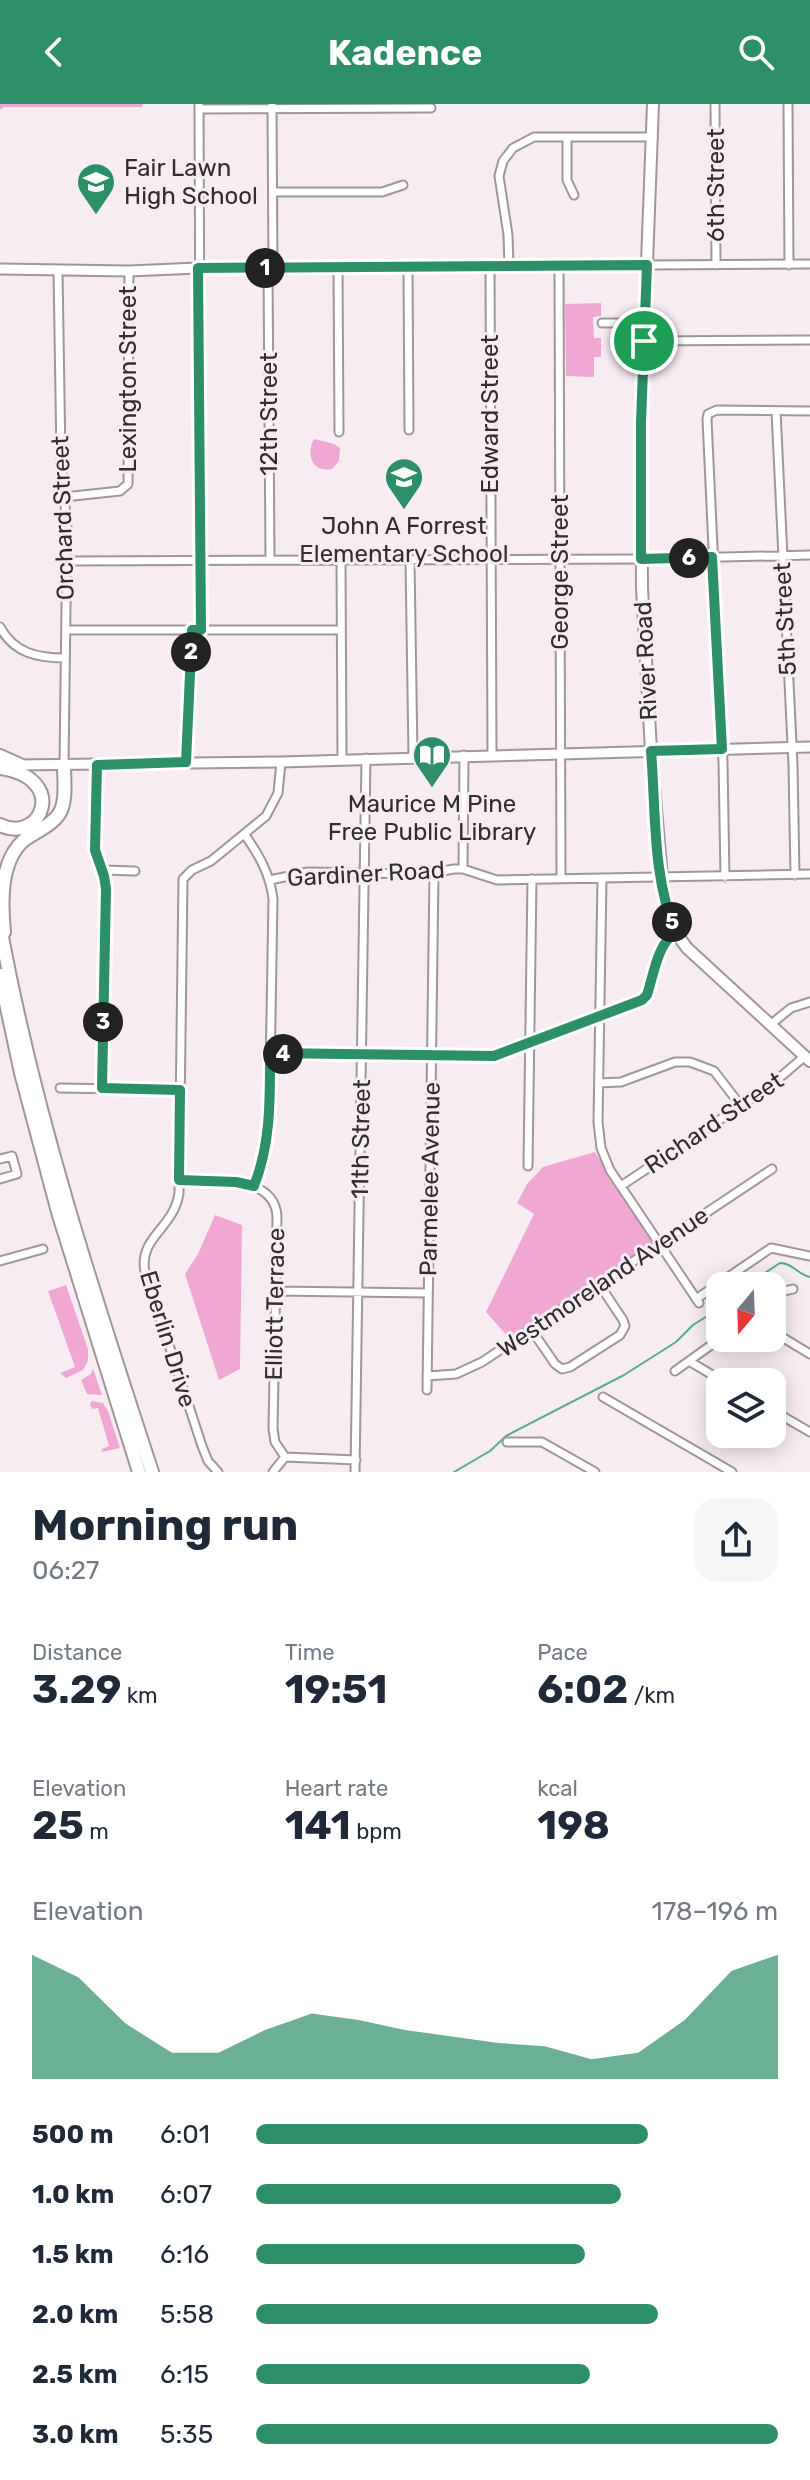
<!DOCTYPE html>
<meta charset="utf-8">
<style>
body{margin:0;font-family:Rubik,sans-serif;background:#f6f6f7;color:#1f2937;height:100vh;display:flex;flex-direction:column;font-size:30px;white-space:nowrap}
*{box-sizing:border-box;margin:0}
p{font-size:26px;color:#747a83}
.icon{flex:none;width:44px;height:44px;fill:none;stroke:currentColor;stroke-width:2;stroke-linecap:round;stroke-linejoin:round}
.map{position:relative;height:1368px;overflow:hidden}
.details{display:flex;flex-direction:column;background:#fff;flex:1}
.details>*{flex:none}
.needle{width:52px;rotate:199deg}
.buttons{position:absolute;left:706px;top:1168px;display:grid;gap:16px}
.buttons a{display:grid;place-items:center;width:80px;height:80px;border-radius:16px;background:#fff;box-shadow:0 4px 20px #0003;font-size:40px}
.pin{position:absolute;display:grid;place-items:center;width:68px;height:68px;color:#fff;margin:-34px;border:4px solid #fff;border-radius:50%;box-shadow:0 2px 8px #0007}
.km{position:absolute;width:40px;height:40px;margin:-20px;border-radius:50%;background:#222;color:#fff;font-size:22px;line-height:40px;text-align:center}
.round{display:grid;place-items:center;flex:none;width:84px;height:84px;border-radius:24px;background:#f6f6f7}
.overview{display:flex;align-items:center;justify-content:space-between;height:136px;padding:0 32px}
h1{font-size:44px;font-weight:700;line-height:60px}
.figures{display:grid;grid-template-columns:repeat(3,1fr);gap:12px;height:136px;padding:8px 32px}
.figures div{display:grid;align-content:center}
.figures b{font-size:40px;font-weight:700}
.figures small{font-size:22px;font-weight:400}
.figures p{font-size:22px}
.chart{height:224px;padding:16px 32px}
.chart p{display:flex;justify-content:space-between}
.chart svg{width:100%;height:144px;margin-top:8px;fill:#2d8f68;opacity:.7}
ul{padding:0 32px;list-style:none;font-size:26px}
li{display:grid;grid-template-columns:128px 96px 1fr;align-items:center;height:60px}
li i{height:20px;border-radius:10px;background:#2d8f68}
header{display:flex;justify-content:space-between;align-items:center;height:104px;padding:0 32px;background:#2d8f68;color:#fff;font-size:36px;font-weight:700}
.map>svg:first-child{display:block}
</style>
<header><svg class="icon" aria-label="back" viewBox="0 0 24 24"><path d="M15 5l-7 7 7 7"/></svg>Kadence<svg class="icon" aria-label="search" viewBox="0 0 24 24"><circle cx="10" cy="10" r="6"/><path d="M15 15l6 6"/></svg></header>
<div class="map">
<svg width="810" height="1368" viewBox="0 0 810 1368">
<rect width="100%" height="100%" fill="#f7ecf2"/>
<path fill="#f1a7d4" d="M0,0H143L142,3H4L0,6Z
M601,199V212L593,213L594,234H601V253H594V273L566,272L565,200Z
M314,335L334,340L340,344L339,357L332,365C313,369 305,351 314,335Z
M595,1048L653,1139L509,1234L486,1208L534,1110L517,1099L527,1080L543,1063Z
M215,1111L242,1121L240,1265L219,1276L185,1170L198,1150Z
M66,1181L88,1245V1257L83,1266L66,1274L60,1269L75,1263L48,1187Z
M93,1265L102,1291L87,1290L81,1276L91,1270Z
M92,1297L103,1299L108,1307L120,1344L101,1348L102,1345L109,1342L98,1304L92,1305L90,1300Z"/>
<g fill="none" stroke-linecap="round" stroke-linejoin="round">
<path stroke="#57ae88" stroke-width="2" d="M745,1182L780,1159C793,1159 798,1171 810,1173
M454,1368L490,1347L506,1332L624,1271L676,1238L693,1221L720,1204"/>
<g stroke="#a0969c" stroke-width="11">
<path id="street" d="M199,0L201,526
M715,0L716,161
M788,0L789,161
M272,2L273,164
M199,5L431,4
M567,33V76L574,91
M273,88H382L403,81
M559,161L561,774
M647,161L810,160
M490,162L492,651
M509,162L508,131L499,72L503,57L513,44L534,33H653
M338,163L339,328
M408,163L409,326
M268,164L270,456
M58,166L61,355L67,424L64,661
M602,219H645
M644,237L810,236
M776,307L793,661L795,771
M64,393L120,387L128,380L129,167
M341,456L342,655
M410,456L413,653
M67,457L641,455L810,451
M0,523C14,549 37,554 65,554
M66,526H341
M186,658L192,526
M97,661L95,746L104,772L106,785L102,984
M245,731C259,751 270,770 273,795L269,1028L265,1050L254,1082
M463,765L464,651
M102,766L135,767
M725,773L723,658L707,315L708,310L717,306L810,307
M602,774L598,1018L601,1044L610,1066L699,1199
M270,776L308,768L425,770L454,765H463L497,776L810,770
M770,921L791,904L810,898
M270,949L487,953L501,951L645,894C655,876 657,837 676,829
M599,979L621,978L675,958H690L714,967L741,1002
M60,984L180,986
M0,1055L12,1052L17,1070L0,1075
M528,1062L532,775
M179,1076C209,1077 274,1069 277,1112L273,1325L275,1338L285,1353
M621,1082L770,982L805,952
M0,1157L43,1145
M275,1187L428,1189
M772,1190L793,1185
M696,1195L771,1144L810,1152
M531,1225L555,1260L562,1265L570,1263L620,1231L625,1222L623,1216L599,1180
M772,1227L810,1250
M689,1257L724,1278
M675,1267L721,1234
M427,1272L456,1270L482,1258L772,1065
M427,1286L434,769
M603,1293L732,1368
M772,1306L810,1328
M507,1338H542L595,1368
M285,1353L356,1356
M218,1368L208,1357L202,1342L145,1168C138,1133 174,1125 179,1089L183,775L192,766L211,757L266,712L278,689L281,658
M273,1368L285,1353
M355,1368L366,654"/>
</g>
<g stroke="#a0969c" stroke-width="13">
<path id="secondary" d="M0,165L129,167L198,164L647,161
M14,661L281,658L810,643"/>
</g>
<g stroke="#a0969c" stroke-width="14">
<path id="primary" d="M653,0L641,318L642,484L651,647L663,785L671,818L676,829L687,844L810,957"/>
</g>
<g stroke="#a0969c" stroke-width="16">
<path id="highway" d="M0,652L20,661
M0,664C70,674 41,741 0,721
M0,822C34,1009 93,1188 152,1368
M4,828C1,797 0,757 24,736C35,728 51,722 59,710C67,698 64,676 64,661
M0,871L21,969L58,1108L139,1368"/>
</g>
<use href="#street" stroke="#fff" stroke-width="7"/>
<use href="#secondary" stroke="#fff" stroke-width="9"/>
<use href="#primary" stroke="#fff" stroke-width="10"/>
<use href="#highway" stroke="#fff" stroke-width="12"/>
</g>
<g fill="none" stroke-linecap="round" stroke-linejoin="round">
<g stroke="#fff" stroke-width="16">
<path id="route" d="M647,161L641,318V455L712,453L722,645L651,647C656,707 652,773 676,829C658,837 653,873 647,891L642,896L494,952L270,949C270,995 271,1039 254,1082L236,1078L179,1076L180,986L102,984L106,785L104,772L95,746L97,661L186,658L192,526H201L198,164Z"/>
</g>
<use href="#route" stroke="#2d8f68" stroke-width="10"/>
</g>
<defs>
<g id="school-pin" transform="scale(2)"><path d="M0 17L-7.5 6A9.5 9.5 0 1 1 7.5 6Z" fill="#2d8f68" stroke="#f7ecf2"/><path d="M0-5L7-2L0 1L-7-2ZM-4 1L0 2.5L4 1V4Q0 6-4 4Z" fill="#fff"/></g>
<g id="library-pin" transform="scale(2)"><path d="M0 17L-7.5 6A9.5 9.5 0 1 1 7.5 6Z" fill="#2d8f68" stroke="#f7ecf2"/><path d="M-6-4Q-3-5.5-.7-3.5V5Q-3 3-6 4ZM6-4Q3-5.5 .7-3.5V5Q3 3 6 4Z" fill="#fff"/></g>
</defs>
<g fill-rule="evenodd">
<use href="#school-pin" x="96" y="78"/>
<use href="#school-pin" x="404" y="373"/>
<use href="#library-pin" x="432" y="651"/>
</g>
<g text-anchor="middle" stroke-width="6" stroke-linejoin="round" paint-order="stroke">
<g font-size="24" fill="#312d30" stroke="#f7ecf2">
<text x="124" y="72" text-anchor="start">Fair Lawn<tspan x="124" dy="28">High School</tspan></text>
<text x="404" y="430">John A Forrest<tspan x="404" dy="28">Elementary School</tspan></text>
<text x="432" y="708">Maurice M Pine<tspan x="432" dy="28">Free Public Library</tspan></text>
</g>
<g font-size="24" fill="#312d30" stroke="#f7ecf2">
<text transform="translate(716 81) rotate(-90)" y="8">6th Street</text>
<text transform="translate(128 275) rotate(-90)" y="8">Lexington Street</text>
<text transform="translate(269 310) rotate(-90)" y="8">12th Street</text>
<text transform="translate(490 310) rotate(-90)" y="8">Edward Street</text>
<text transform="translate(63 414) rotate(-92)" y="8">Orchard Street</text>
<text transform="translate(560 468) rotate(-90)" y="8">George Street</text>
<text transform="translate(785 515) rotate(-93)" y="8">5th Street</text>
<text transform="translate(646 557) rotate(-93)" y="8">River Road</text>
<text transform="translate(366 770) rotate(-3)" y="8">Gardiner Road</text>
<text transform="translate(714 1019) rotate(-34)" y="8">Richard Street</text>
<text transform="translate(361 1035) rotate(-89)" y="8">11th Street</text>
<text transform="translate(430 1075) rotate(-89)" y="8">Parmelee Avenue</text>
<text transform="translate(603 1178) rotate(-34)" y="8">Westmoreland Avenue</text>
<text transform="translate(275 1200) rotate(-89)" y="8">Elliott Terrace</text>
<text transform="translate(168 1235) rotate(73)" y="8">Eberlin Drive</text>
</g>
</g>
</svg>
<div class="buttons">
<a><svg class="needle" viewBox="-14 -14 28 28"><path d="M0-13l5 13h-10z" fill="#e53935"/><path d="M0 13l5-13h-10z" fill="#747a83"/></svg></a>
<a><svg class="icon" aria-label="layers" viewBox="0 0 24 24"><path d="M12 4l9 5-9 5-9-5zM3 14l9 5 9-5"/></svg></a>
</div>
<div class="pin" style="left:644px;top:237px;background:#1e9e55"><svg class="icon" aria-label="arrive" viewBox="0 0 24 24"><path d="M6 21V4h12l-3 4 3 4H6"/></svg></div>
<b class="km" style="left:265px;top:164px">1</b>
<b class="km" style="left:191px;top:548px">2</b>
<b class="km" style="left:103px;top:918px">3</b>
<b class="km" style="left:283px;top:950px">4</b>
<b class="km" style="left:672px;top:818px">5</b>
<b class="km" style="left:689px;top:454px">6</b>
</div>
<section class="details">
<div class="overview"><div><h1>Morning run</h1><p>06:27</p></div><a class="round"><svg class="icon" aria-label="share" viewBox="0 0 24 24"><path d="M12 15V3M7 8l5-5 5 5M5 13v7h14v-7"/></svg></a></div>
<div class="figures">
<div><p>Distance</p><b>3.29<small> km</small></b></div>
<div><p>Time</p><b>19:51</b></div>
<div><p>Pace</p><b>6:02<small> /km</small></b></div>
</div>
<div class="figures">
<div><p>Elevation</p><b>25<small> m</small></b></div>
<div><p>Heart rate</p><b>141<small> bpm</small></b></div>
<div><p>kcal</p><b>198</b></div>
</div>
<div class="chart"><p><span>Elevation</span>178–196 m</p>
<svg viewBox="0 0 160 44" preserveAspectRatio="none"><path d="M0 44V6L10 13L20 27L30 36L40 36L50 29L60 24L70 26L80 29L90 31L100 33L110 34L120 38L130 36L140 26L150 11L160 6V44z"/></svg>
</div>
<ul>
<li><b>500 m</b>6:01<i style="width:75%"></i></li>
<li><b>1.0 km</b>6:07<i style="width:70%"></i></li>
<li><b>1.5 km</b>6:16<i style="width:63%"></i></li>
<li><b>2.0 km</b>5:58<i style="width:77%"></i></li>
<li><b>2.5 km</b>6:15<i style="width:64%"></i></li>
<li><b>3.0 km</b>5:35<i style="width:100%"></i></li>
</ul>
</section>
